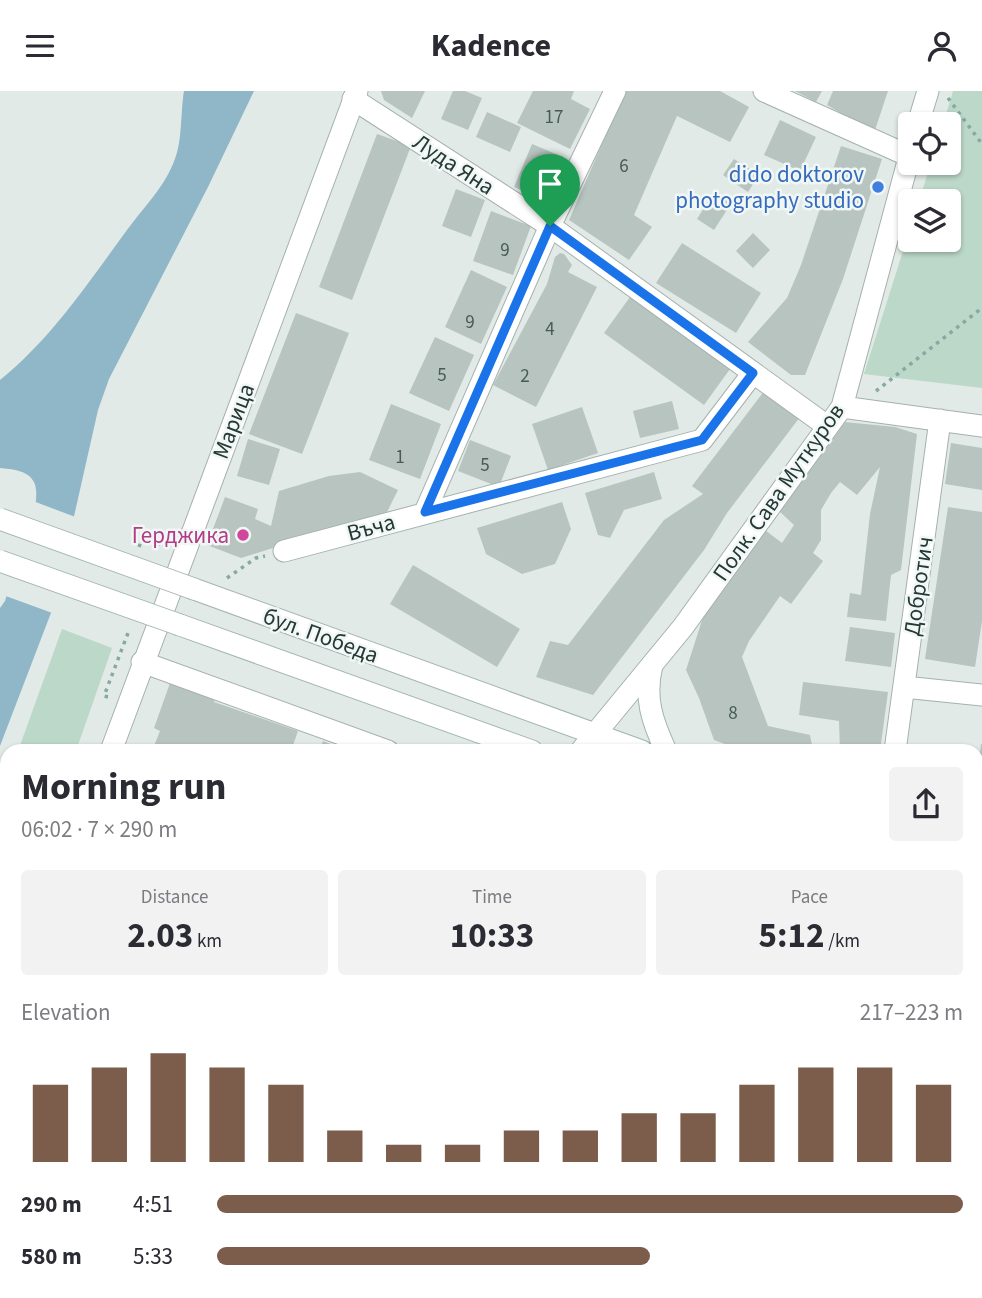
<!DOCTYPE html>
<meta charset="utf-8">
<style>
body{margin:0;font-family:"Source Sans 3",sans-serif;background:#f2f2f3;color:#2b2b33;height:100vh;display:flex;flex-direction:column;font-size:26px;white-space:nowrap}
*{box-sizing:border-box;margin:0}
p{font-size:23px;color:#7c7c81}
.icon{flex:none;width:38px;height:38px;fill:none;stroke:currentColor;stroke-width:2;stroke-linecap:round;stroke-linejoin:round}
.map{position:relative;flex:1;overflow:hidden}
.drawer{position:absolute;left:0px;top:653px;width:984px;height:555px;display:flex;flex-direction:column;background:#fff;border-radius:21px 21px 0 0;box-shadow:0 2px 5px #0004}
.drawer>*{flex:none}
.fabs{position:absolute;left:898px;top:21px;display:grid;gap:14px}
.fabs a{display:grid;place-items:center;width:63px;height:63px;border-radius:7px;background:#fff;box-shadow:0 2px 5px #0004;font-size:35px}
.pin{position:absolute;display:grid;place-items:center;width:60px;height:60px;color:#fff;margin:-72px -30px;border-radius:50% 50% 50% 0;rotate:-45deg;box-shadow:0 0 7px #0007}
.pin .icon{rotate:45deg}
.round{display:grid;place-items:center;flex:none;width:74px;height:74px;border-radius:7px;background:#f2f2f3}
.head{display:flex;align-items:center;justify-content:space-between;height:119px;padding:0 21px}
h1{font-size:38px;font-weight:700;line-height:52px}
.metrics{display:grid;grid-template-columns:repeat(3,1fr);gap:10px;height:119px;padding:7px 21px}
.metrics div{display:grid;align-content:center;border-radius:7px;background:#f2f2f3;text-align:center}
.metrics b{font-size:35px;font-weight:700}
.metrics small{font-size:19px;font-weight:400}
.metrics p{font-size:19px}
.chart{height:196px;padding:14px 21px}
.chart p{display:flex;justify-content:space-between}
.chart svg{width:100%;height:126px;margin-top:7px;stroke:#7c5c4b;stroke-width:6}
ul{padding:0 21px;list-style:none;font-size:23px}
li{display:grid;grid-template-columns:112px 84px 1fr;align-items:center;height:52px}
li i{height:18px;border-radius:9px;background:#7c5c4b}
header{display:flex;justify-content:space-between;align-items:center;height:91px;padding:0 21px;background:#fff;font-size:32px;font-weight:700}
.map>svg:first-child{display:block}
</style>
<header><svg class="icon" aria-label="menu" viewBox="0 0 24 24"><path d="M4 6h16M4 12h16M4 18h16"/></svg>Kadence<svg class="icon" aria-label="person" viewBox="0 0 24 24"><circle cx="12" cy="8" r="4"/><path d="M4 21q1-7 8-7t8 7"/></svg></header>
<div class="map">
<svg width="982" height="1207" viewBox="0 0 982 1207">
<rect width="100%" height="100%" fill="#e1eae7"/>
<path fill="#bcd8c8" d="M953,0H982V297L864,283L910,138V149H948V110H919L931,72H948V33H943Z
M62,538L112,557L76,660H18Z
M7,689V851L0,871V708Z
M5,1068H7V1200L72,1201L70,1207H0V1082Z"/>
<path fill="#8fb7c8" d="M184,0H254L208,96L109,288L98,319L54,514L0,655V517L5,510C13,485 45,413 34,391C28,379 11,378 0,377V289C52,247 88,192 127,139C143,117 162,99 173,73C183,51 180,24 184,0Z"/>
<path fill="#e1eae7" d="M33,410L78,427L55,523L3,504Z"/>
<path fill="#b7c4c0" d="M381,0H425L412,27L384,9Z
M453,0H465L482,7L468,39L441,28Z
M533,0H574L571,8L590,18L570,58L517,32Z
M625,0H720L749,16L730,51L677,25L634,124L652,136L629,169L569,129Z
M795,0H822L816,11Z
M833,0H888L874,42L827,14Z
M487,21L521,36L510,61L476,46Z
M780,29L816,46L800,80L764,64Z
M377,43L411,55L352,209L319,196Z
M532,53L563,66L545,109L514,96Z
M841,55L882,68L843,188L805,284H791L748,251L787,207L801,174Z
M734,68L759,84L748,101L723,84Z
M456,98L485,109L471,146L442,135Z
M715,99L732,111L714,139L697,128Z
M491,120L531,135L513,184L473,170Z
M753,142L770,159L753,177L736,160Z
M682,152L761,202L736,242L656,192Z
M560,162L564,163L572,174L568,181L597,196L536,316L493,294L547,193L555,166Z
M471,179L507,196L481,253L445,236Z
M630,206L730,278L704,314L604,242Z
M296,222L349,242L302,363L249,343Z
M435,246L474,264L449,320L409,302Z
M765,299L800,326L727,422L704,459L593,604L536,586L550,550L568,554L664,429L703,403L692,395Z
M672,310L679,338L640,347L633,320Z
M391,313L441,333L420,388L369,369Z
M582,316L598,362L548,379L532,333Z
M845,331L895,336L917,343L901,479L891,484L886,530L847,526L850,502L861,504L870,423L880,376L857,404L840,391L831,402L821,419V449L813,462L823,470L791,513L780,505L749,550L742,566L768,635L810,644L812,654L829,660H744L714,649L699,607L686,579L705,520L765,439L782,452L794,434L779,420Z
M248,348L280,358L269,394L237,385Z
M470,349L511,365L499,396L458,380Z
M951,352L982,357V399L945,393Z
M360,381L398,399L387,421L241,467L207,454L225,406L258,418L255,428L271,435L279,400L329,385Z
M654,381L662,408L624,419L610,447L598,444L585,402Z
M562,411L571,438L555,473L522,483L486,463L477,437Z
M948,416L982,421V530L975,576L925,568Z
M413,474L520,538L497,576L390,513Z
M850,536L895,542L891,576L845,570Z
M803,591L888,601L880,660H840L839,630L799,624Z
M170,592L215,608L214,611L298,640L291,660H152L160,640L154,637Z
M323,650L347,660H319Z
M981,653H982V698H976Z
M976,1138L982,1141V1165L976,1174Z
M95,1200H162L160,1207H105L94,1203Z
M323,1200H334L341,1207H317Z
M360,1200H396L398,1204L393,1207H364Z
M450,1200H474L478,1207H439Z
M574,1200H603L593,1207H570L568,1204Z
M626,1200H661L663,1207H627Z
M807,1200H844L845,1207H808Z
M857,1200H915V1207H857Z"/>
<g fill="none" stroke-linecap="round" stroke-linejoin="round">
<g stroke="#a5b1ae" stroke-width="23">
<path id="minor" d="M764,0L909,65
M353,8L550,135L827,335
M918,33L928,0
M842,316L982,335
M425,421L550,135L615,0
M284,460L702,349L753,282
M142,571L388,660
M904,596L982,604
M581,660L683,536L842,316L910,63
M895,660L940,329
M976,1014L982,1016
M426,1200L430,1207
M963,1200L970,1207
M281,1207L287,1200
M749,1207L772,1200"/>
</g>
<g stroke="#a5b1ae" stroke-width="23">
<path id="tertiary" d="M111,660L357,0
M0,977L7,957"/>
</g>
<g stroke="#a2b4b0" stroke-width="23">
<path id="secondary" d="M194,498L642,660
M180,534L532,660
M652,574C644,607 652,630 666,660
M976,740L982,741
M976,773L982,774"/>
</g>
<path stroke="#85a9a3" stroke-width="3.5" stroke-dasharray="3.5 5" stroke-linecap="butt" d="M948,7L982,53
M876,300L982,217
M139,456L142,447L165,455
M227,487L256,467L265,465
M108,606L104,605L128,542
M0,1206L7,1184
M176,1207L178,1200
M218,1207L220,1200"/>
<use href="#minor" stroke="#fff" stroke-width="21"/>
<use href="#tertiary" stroke="#fff" stroke-width="21"/>
<use href="#secondary" stroke="#fff" stroke-width="21"/>
<g stroke="#a2b4b0" stroke-width="23" stroke-linecap="butt">
<path id="secondary-bridge" d="M0,428L194,498
M0,470L180,534"/>
</g>
<use href="#secondary-bridge" stroke="#fff" stroke-width="21"/>
</g>
<g fill="none" stroke-linecap="round" stroke-linejoin="round">
<g stroke="#fff" stroke-width="14">
<path id="route" d="M550,135L753,282L702,349L425,421Z"/>
</g>
<use href="#route" stroke="#1a73e8" stroke-width="9"/>
</g>
<circle fill="#3f7fe0" stroke="#f1f7f5" stroke-width="2.5" cx="878" cy="96" r="7"/>
<circle fill="#d1479c" stroke="#f1f7f5" stroke-width="2.5" cx="243" cy="444" r="7"/>
<g text-anchor="middle" stroke-width="5" stroke-linejoin="round" paint-order="stroke">
<g font-size="19" fill="#495b58">
<text x="554" y="32">17</text>
<text x="624" y="81">6</text>
<text x="505" y="165">9</text>
<text x="470" y="237">9</text>
<text x="550" y="244">4</text>
<text x="442" y="290">5</text>
<text x="525" y="291">2</text>
<text x="400" y="372">1</text>
<text x="485" y="380">5</text>
<text x="733" y="628">8</text>
</g>
<g font-size="23" fill="#243835" stroke="#f1f7f5">
<text transform="translate(454 73) rotate(33)" y="8">Луда Яна</text>
<text transform="translate(233 330) rotate(-69)" y="8">Марица</text>
<text transform="translate(778 401) rotate(-55)" y="8">Полк. Сава Муткуров</text>
<text transform="translate(371 436) rotate(-15)" y="8">Въча</text>
<text transform="translate(918 495) rotate(-82)" y="8">Добротич</text>
<text transform="translate(321 544) rotate(20)" y="8">бул. Победа</text>
</g>
<g font-size="23" fill="#366cbe" stroke="#f1f7f5" text-anchor="end">
<text x="864" y="91">dido doktorov<tspan x="864" dy="26">photography studio</tspan></text>
</g>
<g font-size="23" fill="#b23c85" stroke="#f1f7f5" text-anchor="end">
<text x="229" y="452">Герджика</text>
</g>
</g>
</svg>
<div class="fabs">
<a><svg class="icon" aria-label="locate" viewBox="0 0 24 24"><circle cx="12" cy="12" r="6"/><path d="M12 2v4M12 18v4M2 12h4M18 12h4"/></svg></a>
<a><svg class="icon" aria-label="layers" viewBox="0 0 24 24"><path d="M12 4l9 5-9 5-9-5zM3 14l9 5 9-5"/></svg></a>
</div>
<div class="pin" style="left:550px;top:135px;background:#1e9e55"><svg class="icon" aria-label="arrive" viewBox="0 0 24 24"><path d="M6 21V4h12l-3 4 3 4H6"/></svg></div>
<section class="drawer">
<div class="head"><div><h1>Morning run</h1><p>06:02 · 7 × 290 m</p></div><a class="round"><svg class="icon" aria-label="share" viewBox="0 0 24 24"><path d="M12 15V3M7 8l5-5 5 5M5 13v7h14v-7"/></svg></a></div>
<div class="metrics">
<div><p>Distance</p><b>2.03<small> km</small></b></div>
<div><p>Time</p><b>10:33</b></div>
<div><p>Pace</p><b>5:12<small> /km</small></b></div>
</div>
<div class="chart"><p><span>Elevation</span>217–223 m</p>
<svg viewBox="0 0 160 44" preserveAspectRatio="none"><path d="M5 44V17M15 44V11M25 44V6M35 44V11M45 44V17M55 44V33M65 44V38M75 44V38M85 44V33M95 44V33M105 44V27M115 44V27M125 44V17M135 44V11M145 44V11M155 44V17"/></svg>
</div>
<ul>
<li><b>290 m</b>4:51<i style="width:100%"></i></li>
<li><b>580 m</b>5:33<i style="width:58%"></i></li>
</ul>
</section>
</div>
